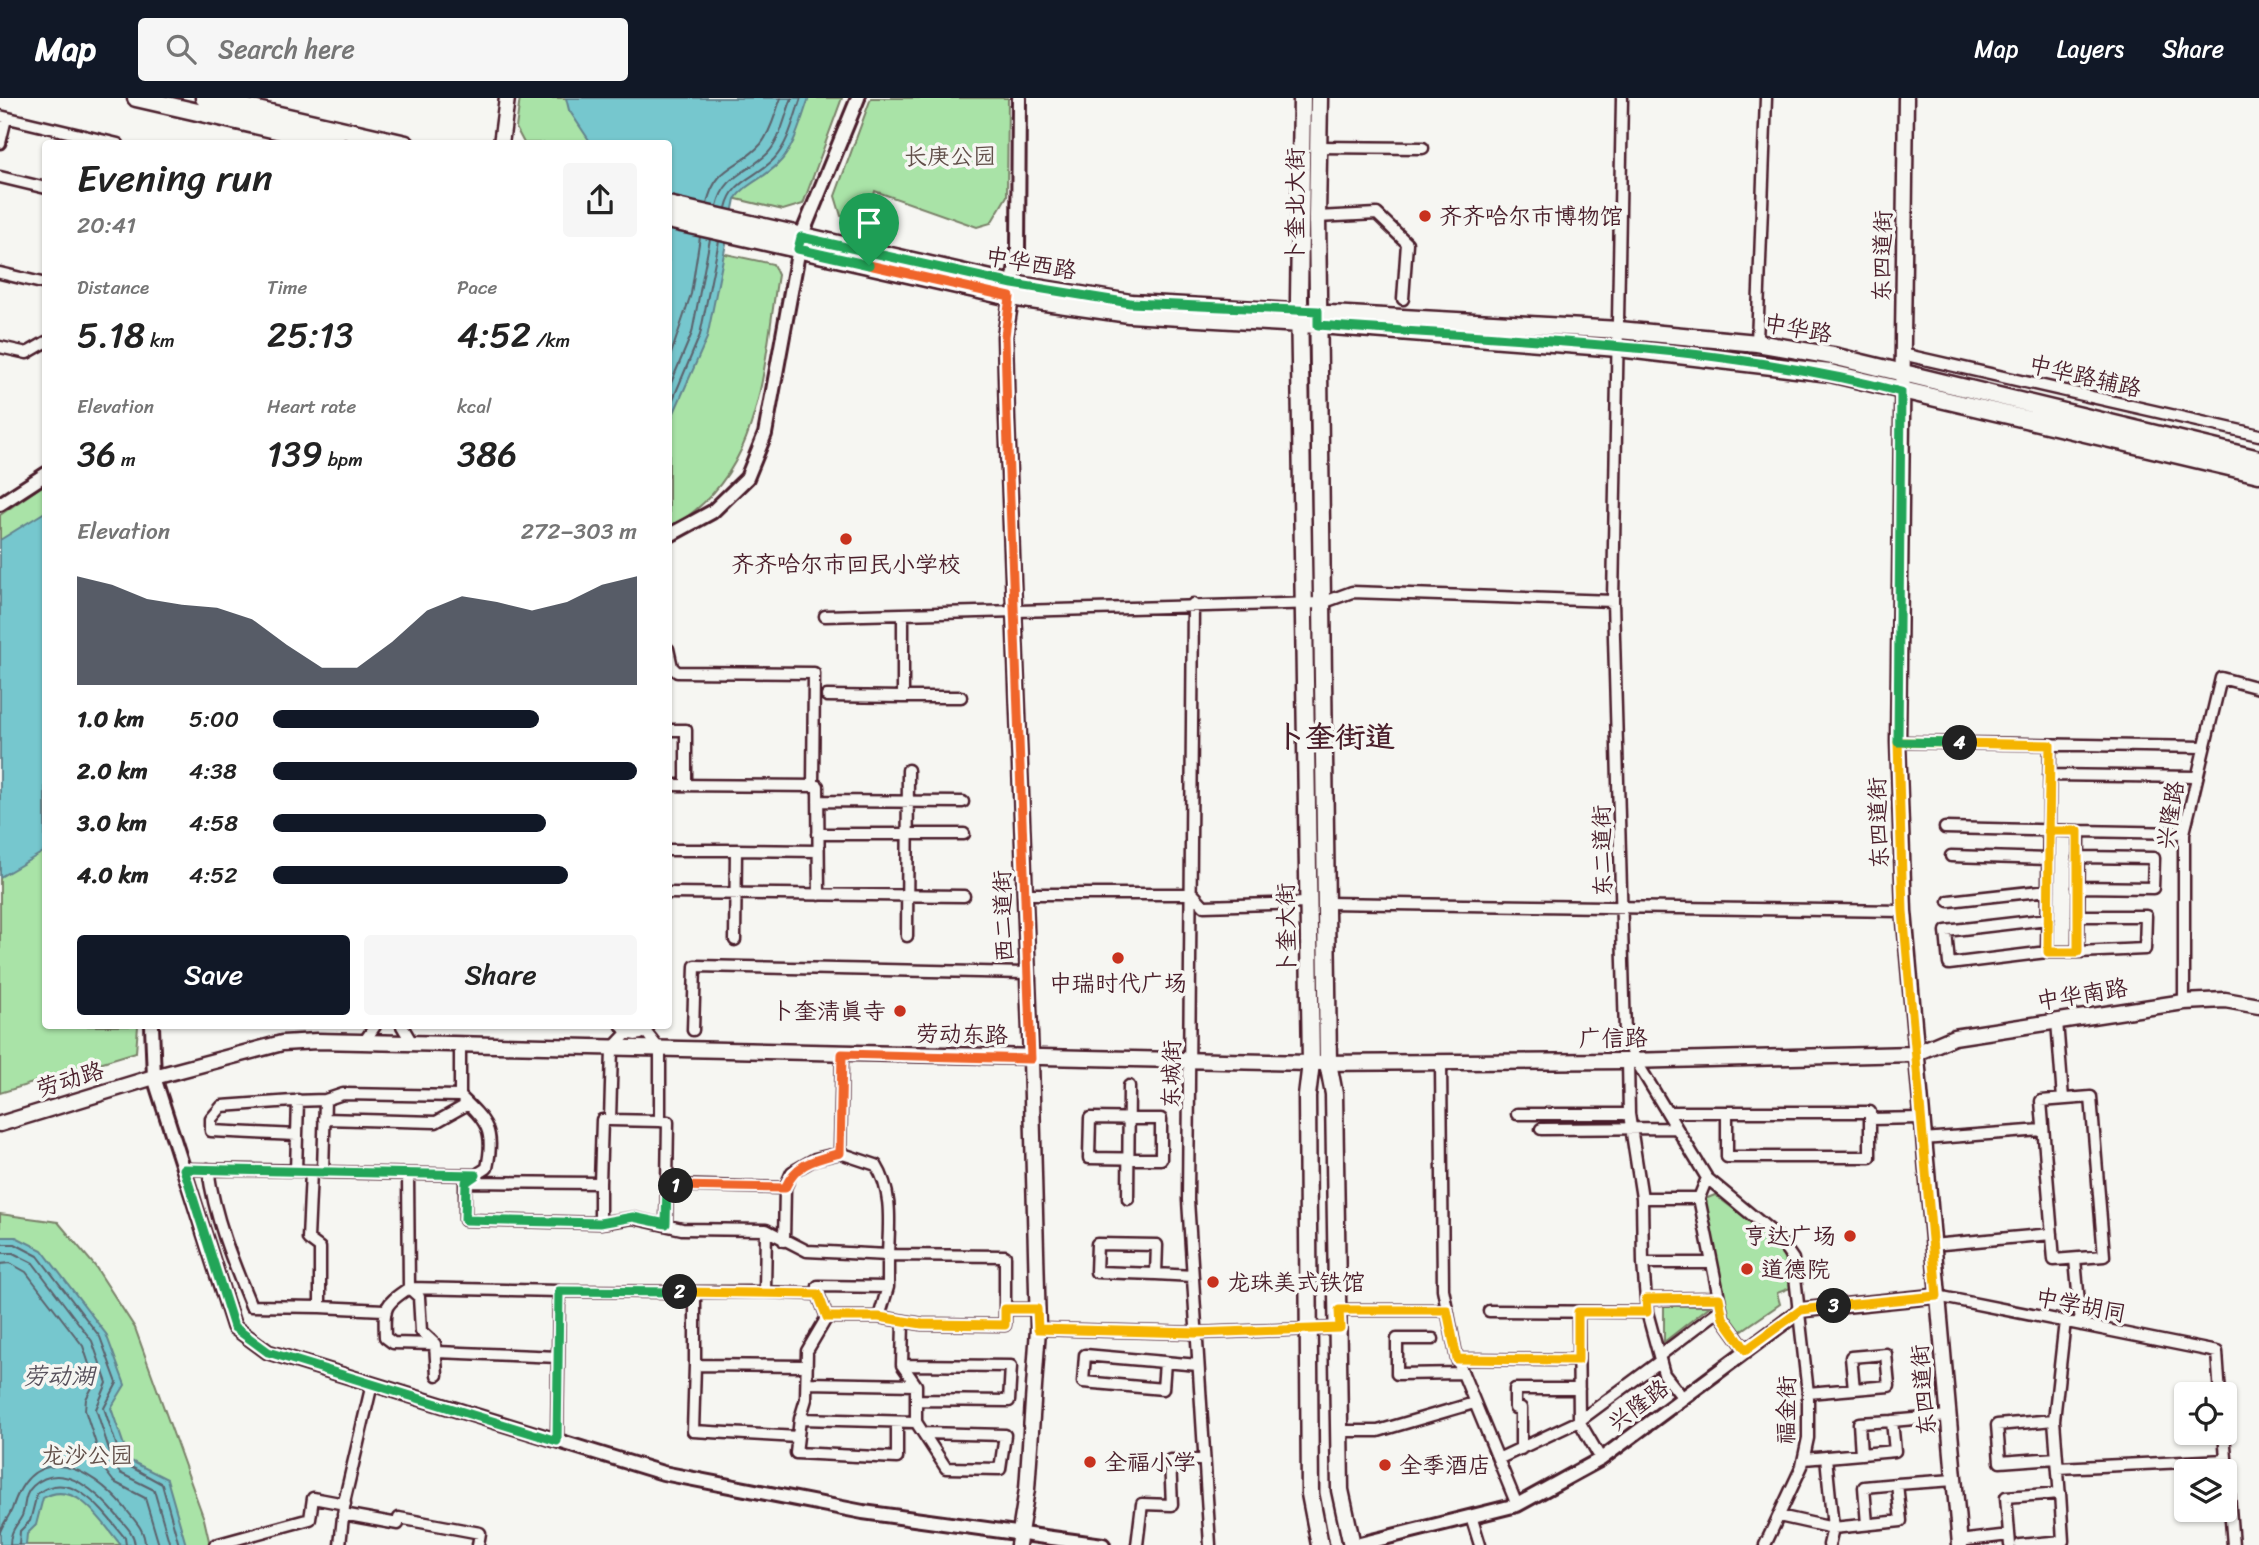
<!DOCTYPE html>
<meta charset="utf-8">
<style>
body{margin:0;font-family:Sriracha,"LXGW WenKai TC",sans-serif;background:#f6f6f6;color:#222;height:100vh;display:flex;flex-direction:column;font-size:26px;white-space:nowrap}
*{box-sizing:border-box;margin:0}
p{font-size:23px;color:#767676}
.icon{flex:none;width:38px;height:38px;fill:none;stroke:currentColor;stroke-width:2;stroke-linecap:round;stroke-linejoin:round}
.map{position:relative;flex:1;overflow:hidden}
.drawer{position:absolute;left:42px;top:42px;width:630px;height:889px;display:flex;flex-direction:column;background:#fff;border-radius:7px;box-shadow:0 2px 5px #0004}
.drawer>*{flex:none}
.tools{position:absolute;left:2174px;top:1284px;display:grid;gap:14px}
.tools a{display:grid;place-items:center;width:63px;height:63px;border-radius:7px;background:#fff;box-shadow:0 2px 5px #0004;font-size:35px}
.pin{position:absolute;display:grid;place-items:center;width:60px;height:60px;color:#fff;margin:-72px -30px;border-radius:50% 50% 50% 0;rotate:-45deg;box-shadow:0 0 7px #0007}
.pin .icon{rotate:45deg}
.km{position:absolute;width:35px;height:35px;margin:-18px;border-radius:50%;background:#222;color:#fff;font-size:19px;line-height:35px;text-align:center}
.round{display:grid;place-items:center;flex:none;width:74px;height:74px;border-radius:7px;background:#f6f6f6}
.overview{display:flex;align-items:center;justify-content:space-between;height:119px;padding:0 35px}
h1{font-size:38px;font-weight:600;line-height:52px}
.metrics{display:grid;grid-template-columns:repeat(3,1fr);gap:10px;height:119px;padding:7px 35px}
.metrics div{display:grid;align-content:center}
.metrics b{font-size:35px;font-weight:600}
.metrics small{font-size:19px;font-weight:400}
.metrics p{font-size:19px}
.chart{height:196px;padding:14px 35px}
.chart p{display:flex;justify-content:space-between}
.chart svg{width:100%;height:126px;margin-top:7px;fill:#111827;opacity:.7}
.action{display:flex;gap:14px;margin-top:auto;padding:14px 35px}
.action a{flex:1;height:80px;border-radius:7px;background:#111827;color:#fff;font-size:28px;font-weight:600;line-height:80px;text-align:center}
.action a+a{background:#f6f6f6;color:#222}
ul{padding:0 35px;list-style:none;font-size:23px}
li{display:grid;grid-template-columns:112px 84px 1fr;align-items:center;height:52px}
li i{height:18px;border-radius:9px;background:#111827}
header{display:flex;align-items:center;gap:42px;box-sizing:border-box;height:98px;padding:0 35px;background:#111827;color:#fff}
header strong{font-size:33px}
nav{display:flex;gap:38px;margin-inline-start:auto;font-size:24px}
.search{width:490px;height:63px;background:#f6f6f6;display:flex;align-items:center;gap:18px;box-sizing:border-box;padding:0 24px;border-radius:7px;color:#767676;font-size:26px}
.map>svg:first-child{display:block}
</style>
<header>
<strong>Map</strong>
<div class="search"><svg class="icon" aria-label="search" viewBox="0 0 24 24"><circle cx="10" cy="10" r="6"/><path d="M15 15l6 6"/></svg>Search here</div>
<nav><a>Map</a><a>Layers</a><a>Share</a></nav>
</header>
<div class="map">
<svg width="2259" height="1447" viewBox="0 0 2259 1447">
<rect width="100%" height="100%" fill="#f6f6f2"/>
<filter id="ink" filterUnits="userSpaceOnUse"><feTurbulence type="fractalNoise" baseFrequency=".0143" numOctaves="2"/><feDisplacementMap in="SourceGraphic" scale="14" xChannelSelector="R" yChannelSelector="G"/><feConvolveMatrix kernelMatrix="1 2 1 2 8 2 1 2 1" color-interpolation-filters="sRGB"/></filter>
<g filter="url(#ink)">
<path fill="#a9e3a7" stroke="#7a8169" stroke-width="2" d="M520,0H842L803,106L783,112L669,85L668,46L524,45L516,30Z
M871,0H1008L1007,98L991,125L977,129L875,93L870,113L873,124L841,118L835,98Z
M669,144L773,166L778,177C762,272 764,378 669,430Z
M45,386L46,928H138L136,954L0,995V417Z
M1715,1097L1775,1142L1782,1154L1793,1189L1777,1195L1780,1206L1738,1235C1714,1197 1711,1145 1705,1101Z
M0,1116L58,1124L95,1168L135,1230L204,1421L210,1447H0Z
M1664,1208H1710L1664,1244Z"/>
<path fill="#76c7ce" stroke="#64848d" stroke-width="2" d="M566,0H809C801,21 795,50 778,66C765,80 746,85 735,101L707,240L669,326L668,46L591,45L569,12Z
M45,414V753L0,779V442Z
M0,1139H16L42,1152L106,1236L125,1287L111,1310L129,1362L167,1381L186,1447H121C103,1426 77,1380 43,1400L36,1427L27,1436L26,1447H0Z"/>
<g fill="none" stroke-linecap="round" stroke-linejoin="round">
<path stroke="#5c626c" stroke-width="2" d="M707,106C715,67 739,71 761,46C771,34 775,15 781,0
M717,108C724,77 748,75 768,55C781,41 785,17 792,0
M726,110C732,82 756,80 774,61C789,45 794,19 801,0
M668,265L691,196L700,139
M668,292L692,235L710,141
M668,313L700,237L719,143
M0,1146H15L38,1158L100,1239L117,1285L104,1310L122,1364L162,1386L179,1447
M0,1155H13L33,1165L92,1243L107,1285L96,1311L114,1367L120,1375L154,1392L170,1447
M0,1166L10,1165L26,1174L83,1248L95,1284L86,1301L85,1312L104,1371L114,1384L145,1400L159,1447
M0,1434C3,1425 9,1419 12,1411C34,1341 90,1368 125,1410C134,1422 145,1431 145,1447
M10,1447C10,1433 16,1429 22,1418C26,1408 23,1397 33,1388C63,1360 100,1397 119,1420C126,1428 134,1435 135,1447
M19,1447L20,1433L30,1423L37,1396C72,1368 105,1416 125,1440L126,1447"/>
<g stroke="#4a1f2b" stroke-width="15">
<path id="minor" d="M1622,0L1613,503L1625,936L1636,963L1707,1080L1777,1138L1793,1161L1808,1295V1340L1802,1368L1765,1447
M0,18L118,46
M0,45L6,20
M1317,49L1423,50
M0,79L46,90
M1317,119L1377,116L1407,145L1403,201
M0,175L46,186
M1757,245L1766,0
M0,249L27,255L46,244
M1902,256L2259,337
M1193,506L1188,1102L1210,1447
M825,518L1322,505L1352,494L1613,503
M668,551L672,569
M668,572L672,569L677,574L814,575L813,688
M827,598L903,599V516
M903,599H961
M668,632H686V687
M1898,644L2204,649
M2049,677L2197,679
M668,687L818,688L819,797
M818,703L963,704
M1945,730L2079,733L2078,854H2047L2050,647
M2079,733L2184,735
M818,736H964
M668,752H736L735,842
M736,752L818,753
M1951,758L2048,761
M2078,789L2153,790L2154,760L2078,759
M668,795L964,798
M1025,796H1193L1204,808L1309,805
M1949,803L2048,792
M1325,805L1904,813
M907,838L908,672
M2047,854L1949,866L1946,833L2048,821
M2078,854L2145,851L2146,818H2078
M2184,904V735L2221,580L2259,590
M2057,923L2063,1001
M402,928L412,945
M622,928C629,940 642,940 649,928
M693,932L695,868L1028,875
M645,933L660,952V1023L668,1024L667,1087
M364,944L375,928
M460,947V998C487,1024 495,1032 487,1070L465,1084V1122L600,1125
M1628,963L1629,1016L1642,1100
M1441,965L1443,1191L1457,1261L1517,1407
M460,998L343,996L325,1002L323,1074L476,1077
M2091,999L2104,1158L2054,1162L2041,1003Z
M298,1002L297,1037L211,1033V1021L222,1008L293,1003L325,1002
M1667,1014H1870V1059H1727V1014
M1517,1016H1629
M1090,1020L1161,1021V1061L1089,1060Z
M324,1021L436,1024L468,1006
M1870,1021L1920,1020
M610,1022L660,1023
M1541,1031L1676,1030
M1923,1041L2043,1032
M840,1055L842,956
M184,1071L315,1073
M208,1071C214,1118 233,1165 251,1208L320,1209
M296,1073L297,1037
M311,1073L308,1141L320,1150V1209L384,1212
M408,1076L409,1190L419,1199L421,1233L435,1246L437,1277
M1707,1080L1699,1100L1723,1220L1746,1252
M465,1084L600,1085V1125L633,1120L682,1131L766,1132L807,1153L888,1157C889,1126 893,1094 876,1067L840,1055L815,1061L792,1074L785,1090L784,1143
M600,1085L602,1022H610L612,951L627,935
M1128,1101L1129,988
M666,1126L667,1087L785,1090
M766,1132L765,1194L818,1196V1188L888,1189
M1932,1147L2052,1136
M888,1157L1005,1158V1227L922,1226L879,1219L888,1189Z
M2075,1161L2081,1227
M1643,1165H1711
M1156,1176L1096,1174L1097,1146L1157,1147L1156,1176L1193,1178
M559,1193L695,1194
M818,1196L827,1219H879
M1937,1198L2217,1254L2220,1297
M1646,1201L1719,1200
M1005,1211H1037
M1339,1212H1447
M1489,1213L1647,1214L1643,1165L1642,1100H1699
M1578,1214L1579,1323L1601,1361
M1647,1214L1664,1276L1683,1300
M827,1219L807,1253L806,1301L800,1321L796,1355L897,1360V1324
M903,1223L902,1267L916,1287V1324L946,1370L1000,1371L1005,1337L924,1335
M1038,1231L1196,1235L1340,1230
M1433,1241H1397V1276L1463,1275
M435,1246L393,1245L385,1239C384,1210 383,1207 409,1190L559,1193L557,1343
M437,1254L558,1259
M1659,1258L1721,1211
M1457,1261L1578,1262
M1165,1264L1163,1291L1083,1284L1085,1257L1198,1267
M695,1267V1194H765
M902,1267L1011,1268L1009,1303L916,1302
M807,1285L916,1287
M1808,1295L1889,1288L1886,1256L1851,1259L1854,1291
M800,1321L916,1324
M2054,1322L1997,1327L2000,1364L2057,1360
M1892,1323L1948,1318
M1340,1333H1378L1474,1305
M2224,1335L2233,1447
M798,1339L693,1333L695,1267L807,1268
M1521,1351V1310H1515V1291H1579
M1826,1359L1833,1430L1901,1423L1897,1386L1954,1382
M1498,1361L1579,1323L1660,1263
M1804,1361L1895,1353L1892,1323L1859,1325L1861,1356
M2058,1370L2226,1362
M2060,1400L2054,1322L2065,1223
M343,1416L398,1426L399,1420L480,1435L478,1447
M1471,1418L1480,1447
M1779,1418L1833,1430L1829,1447
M1867,1426L1864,1389L1897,1386
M1959,1443L2009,1437
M215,1447L310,1421L313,1400L345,1406
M340,1447L345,1400L372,1286
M1137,1447L1142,1406L1172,1407L1170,1362H1204
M2010,1447L2006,1399L2060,1395L2063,1443L2020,1447"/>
</g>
<g stroke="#4a1f2b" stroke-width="18">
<path id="tertiary" d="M1013,186L1018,153L1019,0
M0,406L46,376
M668,438L712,414L747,380L765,336L801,139L858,0
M152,928L154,979L234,1229L268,1254L663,1375L863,1414L1103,1447
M1356,1447L1517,1407L1601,1361L1801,1212L1937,1198"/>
</g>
<g stroke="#4a1f2b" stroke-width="19">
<path id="secondary" d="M1906,0L1898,644L1904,813L1960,1447
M501,46L507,0
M1013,188L1005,238L1007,322L1031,961L1038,1231L1027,1391L1018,1447
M0,1026L154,979L282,945L317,943L1311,965L1628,963L1914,956L1954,939L2184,904L2225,902L2259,908"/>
</g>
<g stroke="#4a1f2b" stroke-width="21">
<path id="primary" d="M136,0L338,46
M204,0L406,46
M1302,0L1299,201L1311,965L1307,998L1310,1396L1320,1447
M1319,0L1317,119L1328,965L1334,996L1340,1392L1352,1447
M668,107L1013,186L1131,205L1619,232L1757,245L1833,258L2259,361
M668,122L1010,199L1129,216L1319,227L1618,250L1830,275L2259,376"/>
</g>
<use href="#minor" stroke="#f6f6f2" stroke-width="10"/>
<use href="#tertiary" stroke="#f6f6f2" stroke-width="12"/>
<use href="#secondary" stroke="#f6f6f2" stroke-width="14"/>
<use href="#primary" stroke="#f6f6f2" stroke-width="16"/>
</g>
</g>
<g fill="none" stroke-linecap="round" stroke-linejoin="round" filter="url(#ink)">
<g stroke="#fff" stroke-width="14">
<path id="split-1" d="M676,1088L785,1090C796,1065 814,1062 840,1055L842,956L1031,961L1007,322L1005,238L1010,199L869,167"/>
</g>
<g stroke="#fff" stroke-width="14">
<path id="split-2" d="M676,1088L667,1087L666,1126L633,1119L600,1125L465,1122L466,1084L476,1077L184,1071L234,1229L268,1254L557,1343L559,1193L680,1194"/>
</g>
<g stroke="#fff" stroke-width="14">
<path id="split-3" d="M680,1194L818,1196L827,1219H879L922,1226L1005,1227V1211H1037L1038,1231L1196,1235L1340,1230L1339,1212H1447L1457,1261L1578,1262V1214H1647L1646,1201L1719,1200L1723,1220L1746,1252L1801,1212L1834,1208"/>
</g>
<g stroke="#fff" stroke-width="14">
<path id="split-4" d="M1834,1208L1937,1198L1903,813L1898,644L2050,647L2048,854H2078V733H2048L2050,647L1960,645"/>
</g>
<g stroke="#fff" stroke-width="14">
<path id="split-5" d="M869,167L798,151L801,139L1013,186L1130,205L1318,213V227C1510,242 1716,245 1901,294L1898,644L1960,645"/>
</g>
<use href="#split-1" stroke="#f0652b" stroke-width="9"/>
<use href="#split-2" stroke="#22a559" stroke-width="9"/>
<use href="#split-3" stroke="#f5b400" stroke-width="9"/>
<use href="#split-4" stroke="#f5b400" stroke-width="9"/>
<use href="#split-5" stroke="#22a559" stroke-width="9"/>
</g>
<g fill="#c8321e" stroke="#f6f6f2" stroke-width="2.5">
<circle cx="1425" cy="118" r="7"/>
<circle cx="846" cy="441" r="7"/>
<circle cx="1118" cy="860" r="7"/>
<circle cx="900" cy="913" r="7"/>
<circle cx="1850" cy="1138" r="7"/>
<circle cx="1747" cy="1171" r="7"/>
<circle cx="1213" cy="1184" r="7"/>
<circle cx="1090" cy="1364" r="7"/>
<circle cx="1385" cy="1367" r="7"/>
</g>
<g text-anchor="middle" stroke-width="7" stroke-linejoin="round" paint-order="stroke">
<g font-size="23" fill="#62504a" stroke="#f6f6f2">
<text x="950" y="66">长庚公园</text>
<text x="87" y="1365">龙沙公园</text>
</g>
<g font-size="23" fill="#4a1f2b" stroke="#f6f6f2">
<text transform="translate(1295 107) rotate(-90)" y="8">卜奎北大街</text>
<text transform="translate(1882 158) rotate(-89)" y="8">东四道街</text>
<text transform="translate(1031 165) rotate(10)" y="8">中华西路</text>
<text transform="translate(1798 230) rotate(10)" y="8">中华路</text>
<text transform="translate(2085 278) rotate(13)" y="8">中华路辅路</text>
<text transform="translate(2170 717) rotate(-81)" y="8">兴隆路</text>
<text transform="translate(1878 725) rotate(-92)" y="8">东四道街</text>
<text transform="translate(1602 753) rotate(-91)" y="8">东二道街</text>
<text transform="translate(1003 818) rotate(-92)" y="8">西二道街</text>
<text transform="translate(1286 831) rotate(-91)" y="8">卜奎大街</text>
<text transform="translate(2082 896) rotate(-9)" y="8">中华南路</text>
<text transform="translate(962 936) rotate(1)" y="8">劳动东路</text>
<text transform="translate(1613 940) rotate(-1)" y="8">广信路</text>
<text transform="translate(1171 976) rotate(-89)" y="8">东城街</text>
<text transform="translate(70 981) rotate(-17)" y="8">劳动路</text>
<text transform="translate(2081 1207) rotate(11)" y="8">中学胡同</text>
<text transform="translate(1923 1292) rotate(-95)" y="8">东四道街</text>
<text transform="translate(1638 1307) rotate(-37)" y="8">兴隆路</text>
<text transform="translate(1786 1312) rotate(-89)" y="8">福金街</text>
</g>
<g font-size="23" fill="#4a1f2b" stroke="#f6f6f2" text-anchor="start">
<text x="1439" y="126">齐齐哈尔市博物馆</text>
<text x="846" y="474" text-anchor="middle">齐齐哈尔市回民小学校</text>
<text x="1118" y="893" text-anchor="middle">中瑞时代广场</text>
<text x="886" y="921" text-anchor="end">卜奎清真寺</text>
<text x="1836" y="1146" text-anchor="end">亨达广场</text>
<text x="1761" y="1179">道德院</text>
<text x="1227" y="1192">龙珠美式铁馆</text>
<text x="1104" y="1372">全福小学</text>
<text x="1399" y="1375">全季酒店</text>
</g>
<g font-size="24" font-style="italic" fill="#57515c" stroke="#f6f6f2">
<text x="59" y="1286">劳动湖</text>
</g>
<g font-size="30" font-weight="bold" fill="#4a1f2b" stroke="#f6f6f2">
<text x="1335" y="649">卜奎街道</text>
</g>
</g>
</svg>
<div class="tools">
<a><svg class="icon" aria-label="locate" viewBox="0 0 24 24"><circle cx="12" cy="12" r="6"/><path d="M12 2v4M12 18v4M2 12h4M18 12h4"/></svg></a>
<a><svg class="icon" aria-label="layers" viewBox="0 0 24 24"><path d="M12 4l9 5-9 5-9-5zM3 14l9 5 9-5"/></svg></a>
</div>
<div class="pin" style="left:869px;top:167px;background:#1e9e55"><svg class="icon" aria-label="arrive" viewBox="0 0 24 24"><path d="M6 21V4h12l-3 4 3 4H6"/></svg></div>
<b class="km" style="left:676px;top:1088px">1</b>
<b class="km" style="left:680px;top:1194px">2</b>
<b class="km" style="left:1834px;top:1208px">3</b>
<b class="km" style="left:1960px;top:645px">4</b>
<section class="drawer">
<div class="overview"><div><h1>Evening run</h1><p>20:41</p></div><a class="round"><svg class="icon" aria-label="share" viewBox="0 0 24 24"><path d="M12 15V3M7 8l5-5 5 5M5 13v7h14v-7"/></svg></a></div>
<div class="metrics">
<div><p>Distance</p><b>5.18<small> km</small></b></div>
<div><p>Time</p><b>25:13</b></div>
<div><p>Pace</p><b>4:52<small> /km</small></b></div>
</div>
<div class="metrics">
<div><p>Elevation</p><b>36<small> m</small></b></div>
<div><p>Heart rate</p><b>139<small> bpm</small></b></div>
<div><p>kcal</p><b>386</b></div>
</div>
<div class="chart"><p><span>Elevation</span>272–303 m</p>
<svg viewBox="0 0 160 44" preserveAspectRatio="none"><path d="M0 44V6L10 9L20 14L30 16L40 17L50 21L60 30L70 38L80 38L90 29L100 18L110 13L120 15L130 18L140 15L150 9L160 6V44z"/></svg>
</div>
<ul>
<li><b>1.0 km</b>5:00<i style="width:73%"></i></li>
<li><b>2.0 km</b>4:38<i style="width:100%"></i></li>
<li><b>3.0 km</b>4:58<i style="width:75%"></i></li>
<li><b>4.0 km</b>4:52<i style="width:81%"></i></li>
</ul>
<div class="action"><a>Save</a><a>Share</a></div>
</section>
</div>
